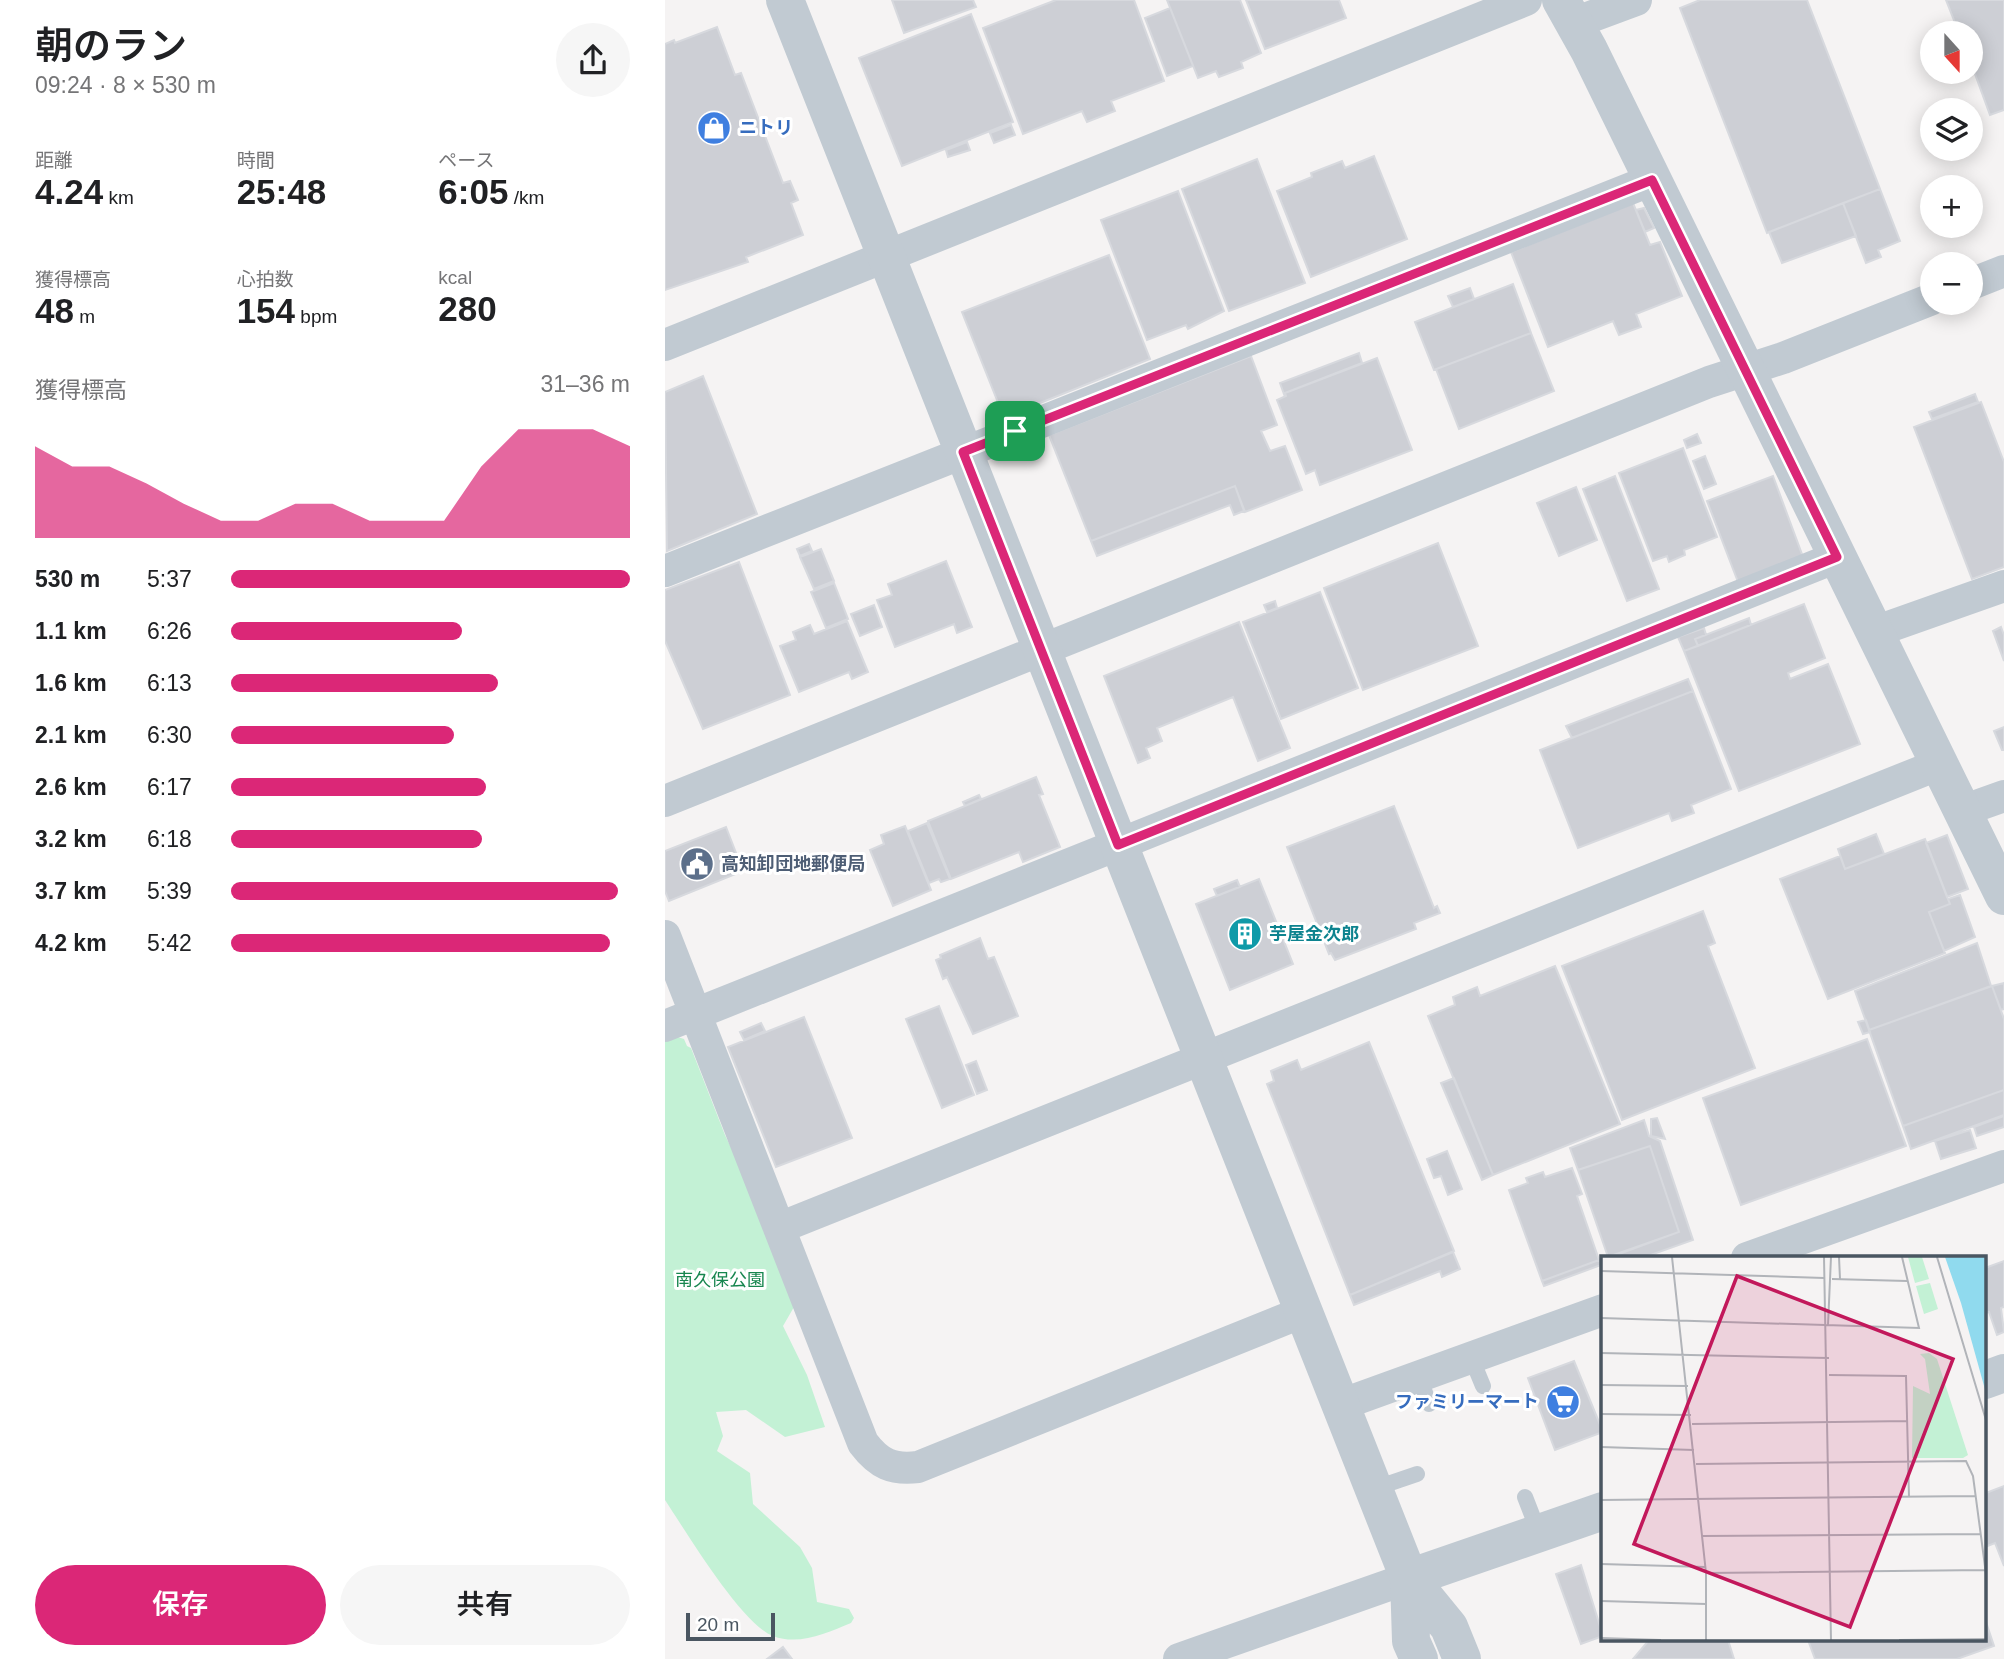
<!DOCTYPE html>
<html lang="ja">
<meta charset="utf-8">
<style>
body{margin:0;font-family:Helvetica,"Noto Sans JP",sans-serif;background:#f6f6f6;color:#202124;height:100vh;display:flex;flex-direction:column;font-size:26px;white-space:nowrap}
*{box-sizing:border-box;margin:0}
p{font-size:23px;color:#757577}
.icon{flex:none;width:38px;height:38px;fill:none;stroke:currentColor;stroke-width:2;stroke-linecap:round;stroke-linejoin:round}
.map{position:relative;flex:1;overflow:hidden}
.panel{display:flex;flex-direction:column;background:#fff;width:665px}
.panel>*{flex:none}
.needle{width:46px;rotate:159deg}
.fabs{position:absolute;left:1255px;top:21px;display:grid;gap:14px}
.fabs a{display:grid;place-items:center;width:63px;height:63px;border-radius:50%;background:#fff;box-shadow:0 4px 18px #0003;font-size:35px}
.scale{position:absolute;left:21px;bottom:18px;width:89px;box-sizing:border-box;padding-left:7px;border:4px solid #4a5661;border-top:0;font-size:19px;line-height:24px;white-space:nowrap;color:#4a5661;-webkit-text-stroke:5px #fff;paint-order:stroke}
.pin{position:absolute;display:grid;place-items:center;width:60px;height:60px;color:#fff;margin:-30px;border-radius:14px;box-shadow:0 4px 10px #0006}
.round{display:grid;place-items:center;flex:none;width:74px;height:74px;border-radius:37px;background:#f6f6f6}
.summary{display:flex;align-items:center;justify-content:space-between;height:119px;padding:0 35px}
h1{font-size:38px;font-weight:600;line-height:52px}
.stats{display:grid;grid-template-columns:repeat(3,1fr);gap:10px;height:119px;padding:7px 35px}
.stats div{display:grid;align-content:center}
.stats b{font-size:35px;font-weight:600}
.stats small{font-size:19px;font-weight:400}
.stats p{font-size:19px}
.chart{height:196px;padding:14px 35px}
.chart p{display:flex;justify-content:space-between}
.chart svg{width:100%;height:126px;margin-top:7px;fill:#db2777;opacity:.7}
.cta{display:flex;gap:14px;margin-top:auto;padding:14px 35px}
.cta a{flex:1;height:80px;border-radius:42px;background:#db2777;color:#fff;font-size:28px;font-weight:600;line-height:80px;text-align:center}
.cta a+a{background:#f6f6f6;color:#202124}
ul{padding:0 35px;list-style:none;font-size:23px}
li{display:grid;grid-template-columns:112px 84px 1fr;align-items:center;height:52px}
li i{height:18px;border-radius:9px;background:#db2777}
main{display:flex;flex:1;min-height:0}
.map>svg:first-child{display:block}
</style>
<main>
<section class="panel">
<div class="summary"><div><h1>朝のラン</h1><p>09:24 · 8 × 530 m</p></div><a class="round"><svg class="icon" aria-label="share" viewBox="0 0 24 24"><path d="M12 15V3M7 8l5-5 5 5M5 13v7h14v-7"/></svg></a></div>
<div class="stats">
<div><p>距離</p><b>4.24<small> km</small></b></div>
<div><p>時間</p><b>25:48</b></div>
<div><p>ペース</p><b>6:05<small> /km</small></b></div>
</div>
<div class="stats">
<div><p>獲得標高</p><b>48<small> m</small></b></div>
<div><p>心拍数</p><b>154<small> bpm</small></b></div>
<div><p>kcal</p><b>280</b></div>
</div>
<div class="chart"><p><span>獲得標高</span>31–36 m</p>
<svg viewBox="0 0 160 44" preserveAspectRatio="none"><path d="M0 44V12L10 19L20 19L30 25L40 32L50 38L60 38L70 32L80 32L90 38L100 38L110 38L120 19L130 6L140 6L150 6L160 12V44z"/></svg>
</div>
<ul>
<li><b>530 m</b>5:37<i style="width:100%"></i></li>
<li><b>1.1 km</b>6:26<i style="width:58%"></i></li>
<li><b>1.6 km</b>6:13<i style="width:67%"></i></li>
<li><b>2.1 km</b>6:30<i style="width:56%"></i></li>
<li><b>2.6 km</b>6:17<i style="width:64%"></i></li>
<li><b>3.2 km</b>6:18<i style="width:63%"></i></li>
<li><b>3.7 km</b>5:39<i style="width:97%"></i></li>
<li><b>4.2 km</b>5:42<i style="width:95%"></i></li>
</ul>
<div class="cta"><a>保存</a><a>共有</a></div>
</section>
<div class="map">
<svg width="1339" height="1659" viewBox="0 0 1339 1659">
<rect width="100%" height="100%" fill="#f5f3f3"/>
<path fill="#c3f1d5" d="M6,1035L19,1039L22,1046L26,1048L60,1135L86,1189L129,1307L118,1326L142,1375L160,1427L120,1437L81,1410L51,1412L58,1436L52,1451L85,1473L88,1504L135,1547L147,1568L152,1602L184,1609L189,1618L186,1623C162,1633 134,1646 108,1636C77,1625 20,1530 0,1500V1038Z"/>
<path fill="#cdcfd5" stroke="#d7d9de" stroke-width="2" d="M227,0H308L311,7L239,33Z
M391,0H469L499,81L446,101L450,111L422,122L417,111L358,134L318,28Z
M502,0H575L596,53L576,62L578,68L554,77L551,71L533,78Z
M581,0H674L681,18L600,49Z
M1035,0H1142L1215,189L1102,233L1015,8Z
M1281,0H1339V110L1325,115L1306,63V33H1294Z
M505,8L528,66L502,76L480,18Z
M306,14L348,122L237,166L194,58Z
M52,27L70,75L76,73L118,183L125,181L133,200L126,203L138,235L81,257L83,262L0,290V44L9,40L10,43Z
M346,125L350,135L329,143L325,133Z
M302,142L305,150L283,157L281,150Z
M709,156L742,239L646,277L612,191L647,177L646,173L677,161L680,168Z
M592,159L640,283L564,311L517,189Z
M1215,189L1235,241L1213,250L1216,257L1201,263L1178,203Z
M513,191L559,311L523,329L521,325L482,340L436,220Z
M968,203L985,245L995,242L1017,296L971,314L976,327L954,335L948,321L883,347L846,252Z
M1178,203L1191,236L1117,263L1104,232Z
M979,208L989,228L980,232L971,210Z
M444,255L485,359L345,415L339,402L334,405L297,312Z
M848,284L866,333L769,370L750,322Z
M805,288L809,299L788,307L783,296Z
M866,333L889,391L794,429L771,369Z
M694,353L697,363L620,393V397L615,383Z
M586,356L612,425L596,431L605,451L620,446L637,490L580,512L570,486L426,541L384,435Z
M712,358L747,450L655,485L650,470L641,474L612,400L621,396L620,393Z
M38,376L92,514L2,551L0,392Z
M1310,394L1313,402L1267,419L1264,412Z
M1316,402L1339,462V567L1307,579L1249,427Z
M1032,434L1036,443L1022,448L1019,440Z
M1018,448L1052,537L1019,550L1020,555L1004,562L1002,556L988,561L954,473Z
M1040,456L1051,484L1039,489L1028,461Z
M950,476L994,589L962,601L918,489Z
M1108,476L1138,557L1073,582L1042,501Z
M570,486L579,511L569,515L565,505L432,556L426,541Z
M911,487L932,540L894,556L872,503Z
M773,543L813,646L698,690L659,588Z
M144,544L147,551L135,556L132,549Z
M156,549L169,581L149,589L135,557Z
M281,561L307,627L292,633L289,624L230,647L212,600L227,595L223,584Z
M74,562L125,695L38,729L0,641V590Z
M169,583L183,619L161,628L146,592Z
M655,592L693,688L616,719L578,622Z
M610,601L612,608L602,612L599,605Z
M1139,604L1160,658L1123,673L1125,679L1163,664L1195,744L1074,791L1019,651Z
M209,605L217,627L195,636L186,614Z
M1084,618L1086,625L1033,646L1030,639Z
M182,621L203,672L187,679L184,672L134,692L115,646L131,640L128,632L145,625L149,634Z
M574,622L625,748L593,761L568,697L492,728L497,741L481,748L485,758L473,763L439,676Z
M1336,627L1339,635V661L1328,631Z
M1039,628L1041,635L1030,639L1033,646L1019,651L1013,637Z
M1023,679L1028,691L907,738L901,726Z
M1028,691L1066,789L1026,805L1029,813L1007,821L1004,813L913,848L875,750Z
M1339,727V750H1337L1329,731Z
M371,777L378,794L374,795L395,847L358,862L354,852L286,879L263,821Z
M314,795L316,799L300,806L298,802Z
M729,806L769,908L772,906L775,913L749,923L751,929L670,960L666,953L664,954L622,847Z
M262,823L285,879L276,882L274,879L264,883L243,831Z
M240,826L266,890L228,906L205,850L219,844L216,835Z
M61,827L78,871L4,901L0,891V851Z
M1211,834L1219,854L1180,869L1173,849Z
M1282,835L1303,889L1282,897L1261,843Z
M1260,839L1285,904L1264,912L1280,953L1163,999L1115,879L1175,856L1180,869Z
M594,879L628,964L565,990L531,904Z
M572,880L575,887L552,896L549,889Z
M1295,895L1310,937L1279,951L1264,912L1285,904L1283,899Z
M1038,911L1050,943L1043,946L1090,1068L957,1120L897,966Z
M315,938L323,959L329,957L353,1016L308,1034L282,977L278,979L271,960L276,958L275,955Z
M1312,943L1326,986L1204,1030L1190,991Z
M890,966L955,1124L828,1175L763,1016L790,1005L788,997L812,987L815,996Z
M1339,983V1009L1336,1010L1327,986Z
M1327,986L1339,1019V1090L1238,1126L1204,1030Z
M274,1006L309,1095L277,1108L241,1019Z
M139,1017L187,1138L111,1167L63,1047Z
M1201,1020L1205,1032L1198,1034L1193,1022Z
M96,1023L100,1031L79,1040L75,1032Z
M1202,1039L1241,1146L1076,1205L1038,1098Z
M704,1042L789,1251L685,1295L602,1084L609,1081L606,1071L632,1060L636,1070Z
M311,1061L322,1090L312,1094L301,1065Z
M789,1078L828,1175L817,1180L776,1083Z
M1339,1090V1115L1246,1149L1238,1126Z
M1339,1116V1127L1312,1136L1309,1127Z
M992,1118L1000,1139L986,1136V1119Z
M979,1120L984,1136L995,1141L1028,1240L977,1258H943L1014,1232L985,1146L913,1170L905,1148Z
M1305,1130L1311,1148L1276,1159L1270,1141Z
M985,1146L1014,1232L943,1257L913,1170Z
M782,1151L797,1189L783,1195L776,1176L769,1178L762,1159Z
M907,1168L917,1194L912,1196L934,1260L877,1281L844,1190L863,1183L861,1178L878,1172L880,1177Z
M788,1252L795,1269L777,1277L775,1271L689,1305L685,1295Z
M934,1260L936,1265L879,1286L877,1281Z
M1339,1261V1307L1336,1308L1339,1332L1332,1335L1324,1312L1320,1313V1268Z
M909,1361L938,1432L890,1450L863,1378Z
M1339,1486V1566L1330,1543L1320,1547L1321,1493Z
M916,1565L938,1636L916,1644L891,1574Z
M1320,1619L1329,1646L1292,1659H1150L1143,1640H1320Z
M984,1640H1063L1069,1659H968Z
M118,1647L127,1659H102Z"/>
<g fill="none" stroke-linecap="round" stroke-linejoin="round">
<path stroke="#c1cad2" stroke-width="16" d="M806,1357L818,1386
M754,1376L764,1404
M708,1489L752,1474
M860,1497L874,1533"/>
<path stroke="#c1cad2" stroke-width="32" d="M909,23L971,0
M1306,284L1339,271
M0,345L861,0
M0,571L987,180
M1209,632L1339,586
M0,801L1044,382L1118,358L1267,299
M1297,811L1339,796
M0,936L198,1443C214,1464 227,1470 253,1467L638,1312
M0,1026L1172,557
M114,1228L1275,764
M1082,1258L1339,1166
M675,1405L938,1310
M514,1659L744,1578"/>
<path stroke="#c1cad2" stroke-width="38" d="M120,0L744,1578L784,1627L797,1659
M896,0L924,50L1339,896
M1320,1380L1339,1373
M744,1578L938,1511
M744,1578L746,1641L754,1659"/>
</g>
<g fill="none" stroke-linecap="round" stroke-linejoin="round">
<g stroke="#fff" stroke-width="14">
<path id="route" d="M987,180L1172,557L453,845L298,452Z"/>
</g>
<use href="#route" stroke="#db2777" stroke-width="9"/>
</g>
<defs>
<g id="shop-disc" transform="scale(1.75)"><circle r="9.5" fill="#3f7fe0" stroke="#fff"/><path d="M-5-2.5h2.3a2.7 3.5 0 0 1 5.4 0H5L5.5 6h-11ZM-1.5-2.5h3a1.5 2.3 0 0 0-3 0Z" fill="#fff"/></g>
<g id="civic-disc" transform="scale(1.75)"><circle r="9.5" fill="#5c6f8a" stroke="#fff"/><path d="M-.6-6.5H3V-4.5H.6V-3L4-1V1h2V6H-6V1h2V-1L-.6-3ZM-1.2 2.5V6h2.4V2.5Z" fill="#fff"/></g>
<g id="building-disc" transform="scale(1.75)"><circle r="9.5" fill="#0f9aa8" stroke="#fff"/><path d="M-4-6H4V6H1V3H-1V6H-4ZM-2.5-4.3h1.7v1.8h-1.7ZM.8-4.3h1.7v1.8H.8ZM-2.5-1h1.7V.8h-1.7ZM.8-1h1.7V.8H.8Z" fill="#fff"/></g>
<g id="supermarket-disc" transform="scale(1.75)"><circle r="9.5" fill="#3f7fe0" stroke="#fff"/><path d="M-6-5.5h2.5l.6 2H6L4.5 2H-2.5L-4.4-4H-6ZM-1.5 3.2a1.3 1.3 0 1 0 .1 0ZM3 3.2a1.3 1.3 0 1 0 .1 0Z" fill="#fff"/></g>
</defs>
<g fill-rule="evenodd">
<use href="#shop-disc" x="49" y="128"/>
<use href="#civic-disc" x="32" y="864"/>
<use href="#building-disc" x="580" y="934"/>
<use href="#supermarket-disc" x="898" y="1402"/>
</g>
<g text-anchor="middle" stroke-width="6" stroke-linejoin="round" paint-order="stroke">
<g font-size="18" font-weight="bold" fill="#366cbe" stroke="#fff" text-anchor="start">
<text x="74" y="134">ニトリ</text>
<text x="874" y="1408" text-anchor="end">ファミリーマート</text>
</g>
<g font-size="18" font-weight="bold" fill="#4e5e75" stroke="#fff" text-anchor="start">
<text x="56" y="870">高知卸団地郵便局</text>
</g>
<g font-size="18" font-weight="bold" fill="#0d838f" stroke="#fff" text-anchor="start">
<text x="604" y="940">芋屋金次郎</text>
</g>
<g font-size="18" fill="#17864f" stroke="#fff">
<text x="55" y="1286">南久保公園</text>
</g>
</g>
<g transform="translate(936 1256)">
<rect width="385" height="385" fill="#f5f3f3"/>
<path d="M307,1H321L328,23L314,27ZM329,27L337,53L323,58L315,30ZM328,97L336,103L367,199L362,202H311L312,130L329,138L324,103L319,98Z" fill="#c3f1d5"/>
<path d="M344,1H385V137L360,47Z" fill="#90daee"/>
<path fill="none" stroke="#b1b4b9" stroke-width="2" d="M71,1L105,317V384M223,1L230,384M238,1L239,23M336,1L385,164M0,15L223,22M231,23L306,25M0,62L318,72L301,1M227,69L230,1M0,97L228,102M228,119L305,120L308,241M0,129L87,130M0,158L90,159M91,168L307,165M0,191L93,194M95,208L365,205L372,220L385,318M0,244L374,240M101,280L380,278M0,308L104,311M105,317L384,314M0,345L105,348M0,382L60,384M298,384L385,383"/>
<path fill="#c2185b" fill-opacity="0.15" stroke="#c2185b" stroke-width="3.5" d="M136,20L352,103L249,371L33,288Z"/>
<rect width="385" height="385" fill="none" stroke="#4a5661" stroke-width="3.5"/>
</g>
</svg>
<div class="fabs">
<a><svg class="needle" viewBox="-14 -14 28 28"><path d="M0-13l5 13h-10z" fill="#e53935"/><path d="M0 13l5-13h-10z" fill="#757577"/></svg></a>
<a><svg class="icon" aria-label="layers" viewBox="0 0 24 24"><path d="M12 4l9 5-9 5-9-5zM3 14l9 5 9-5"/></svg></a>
<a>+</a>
<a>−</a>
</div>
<div class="scale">20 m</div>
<div class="pin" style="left:350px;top:431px;background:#1e9e55"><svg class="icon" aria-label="arrive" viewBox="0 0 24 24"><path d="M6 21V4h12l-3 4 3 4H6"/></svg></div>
</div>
</main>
